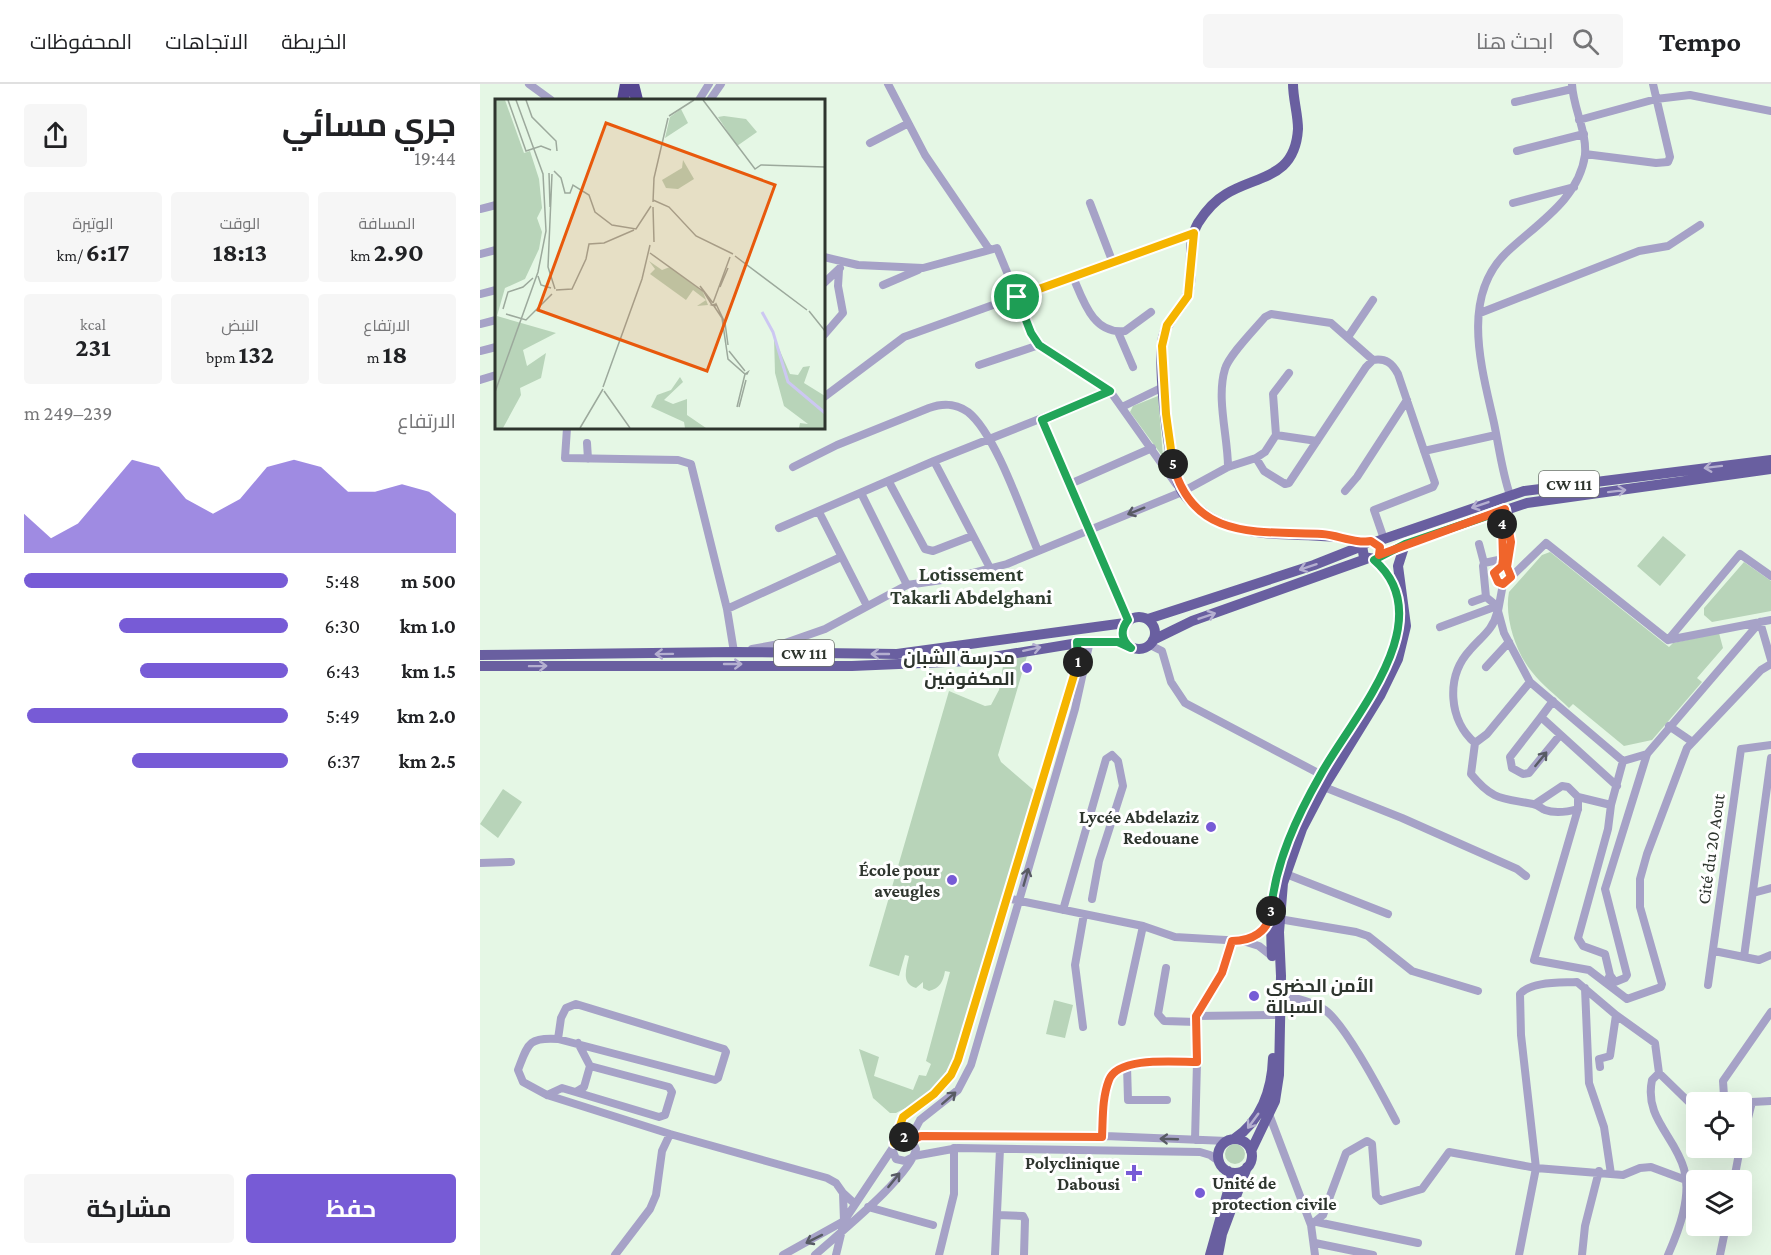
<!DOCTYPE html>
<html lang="ar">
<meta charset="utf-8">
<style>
body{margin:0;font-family:"Crimson Pro",Cairo,serif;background:#f6f6f6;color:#202124;direction:rtl;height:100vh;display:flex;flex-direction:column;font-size:22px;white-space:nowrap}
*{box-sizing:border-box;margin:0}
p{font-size:20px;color:#757577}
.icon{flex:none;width:33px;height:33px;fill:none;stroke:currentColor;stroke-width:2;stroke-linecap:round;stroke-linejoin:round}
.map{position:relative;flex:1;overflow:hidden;direction:ltr}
.details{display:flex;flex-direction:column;background:#fff;width:480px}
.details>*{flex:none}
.tools{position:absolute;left:1206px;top:1008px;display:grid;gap:12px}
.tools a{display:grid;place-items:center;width:66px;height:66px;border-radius:6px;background:#fff;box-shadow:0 6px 24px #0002;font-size:30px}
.pin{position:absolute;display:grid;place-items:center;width:51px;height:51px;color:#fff;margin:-26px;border:3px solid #fff;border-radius:50%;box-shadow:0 2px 6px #0007}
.km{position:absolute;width:30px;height:30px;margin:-15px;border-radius:50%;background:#222;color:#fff;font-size:16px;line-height:30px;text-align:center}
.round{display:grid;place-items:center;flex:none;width:63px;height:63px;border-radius:6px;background:#f6f6f6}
.headline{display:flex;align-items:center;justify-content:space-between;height:102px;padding:0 24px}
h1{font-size:33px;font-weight:700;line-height:45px}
.stats{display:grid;grid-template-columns:repeat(3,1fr);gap:9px;height:102px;padding:6px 24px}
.stats div{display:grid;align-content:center;border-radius:6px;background:#f6f6f6;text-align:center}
.stats b{font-size:26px;font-weight:700}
.stats small{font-size:16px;font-weight:400}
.stats p{font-size:16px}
.chart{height:168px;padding:12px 24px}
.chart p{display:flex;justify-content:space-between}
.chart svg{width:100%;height:108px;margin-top:6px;fill:#775bd6;opacity:.7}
.action{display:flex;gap:12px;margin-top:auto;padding:12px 24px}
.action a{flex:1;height:69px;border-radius:6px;background:#775bd6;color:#fff;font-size:24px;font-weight:700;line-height:69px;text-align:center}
.action a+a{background:#f6f6f6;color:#202124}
ul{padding:0 24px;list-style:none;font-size:20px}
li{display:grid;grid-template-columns:96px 72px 1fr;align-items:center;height:45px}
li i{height:15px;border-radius:8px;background:#775bd6}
header{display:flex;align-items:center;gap:36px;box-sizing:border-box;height:84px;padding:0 30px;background:#fff;border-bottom:2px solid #e0e0e0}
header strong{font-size:28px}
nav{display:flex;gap:33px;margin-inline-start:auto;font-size:21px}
.search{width:420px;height:54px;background:#f6f6f6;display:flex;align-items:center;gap:15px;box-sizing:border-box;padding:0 21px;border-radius:6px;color:#757577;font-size:22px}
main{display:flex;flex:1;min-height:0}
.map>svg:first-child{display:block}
</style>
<header>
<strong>Tempo</strong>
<div class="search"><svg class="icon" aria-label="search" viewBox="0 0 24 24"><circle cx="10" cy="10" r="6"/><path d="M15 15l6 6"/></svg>ابحث هنا</div>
<nav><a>الخريطة</a><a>الاتجاهات</a><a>المحفوظات</a></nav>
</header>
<main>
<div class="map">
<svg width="1291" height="1171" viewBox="0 0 1291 1171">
<rect width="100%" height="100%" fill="#e5f7e5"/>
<path fill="#b8d4b9" d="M678,312L683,373L650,328L653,322Z
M1183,452L1206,471L1180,502L1157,482Z
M1070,468L1189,563L1193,559L1239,549L1243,564L1217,594L1222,598L1172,656L1144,662L1093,620L1089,624C1077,612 1062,601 1052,588C1036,569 1024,533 1029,508L1062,471Z
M1264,478L1291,497V527L1232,538L1224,531V524Z
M547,572L518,671L521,678L557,709L478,970C463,999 445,1015 416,1029H410L393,1014L379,965L399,973L394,992L433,1006L439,991L446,992L451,980L446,977L470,888L465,887C463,898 460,904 449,907L443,904V898L436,904C420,899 427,884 429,872L425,871L419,892L389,882L469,607L505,622L511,621L519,606L524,576Z
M23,705L42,718L18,754L0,740Z
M574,916L593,921L585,954L566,950Z
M745 1070a10 10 0 1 1 20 0a10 10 0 1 1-20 0Z"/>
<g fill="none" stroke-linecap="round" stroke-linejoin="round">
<path stroke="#a6a2c7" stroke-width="8" d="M49,0L71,16
M408,0L445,71L509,165
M219,16L229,0
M230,16L241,0
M1035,18L1092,5
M1099,36L1176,15L1210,11L1291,27
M390,59L427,40
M1037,67L1104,50
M1105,70L1176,79L1188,78L1190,73L1173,0
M610,119L633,179
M1033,119L1094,103
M0,125L16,121
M0,170L16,166
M344,173L378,181L443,184L517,164L555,256L630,307L696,400
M593,193C603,216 613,251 645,247L671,228
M344,199L360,184
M403,201L438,186
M0,210L16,206
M1000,229L1159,167L1188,162L1220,141
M0,240L16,236
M638,248L653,283
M344,251L363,229L358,202L359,186
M868,253L893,216
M0,267L16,263
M499,281L559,261
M0,296L16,291
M344,313L424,253L714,149
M642,323L683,303
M562,336L648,536
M87,344L85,374L198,376L211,380L247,525L254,568L259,567
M796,351L837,357
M107,359L108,375
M944,367L1016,351
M776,374L784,387L805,400L809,399L886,283L893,276C906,274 912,279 918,290L955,399L953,403L894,426L904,455
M454,377L510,484
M313,383L357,361L449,324C463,319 475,319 488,328C516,350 543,432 558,467
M748,383C748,353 736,314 745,285C749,271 775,245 785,233L791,230L851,239L893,276
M409,398L445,465L453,467L492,452
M590,400L672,364
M865,407L877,393L927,316
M381,409L427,501
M1030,411C1022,388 1019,363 1014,339C1002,285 980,214 1026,169C1055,141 1099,116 1105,71C1107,47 1093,24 1092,0
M1025,425L1031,458L1027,483
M339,428L387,522
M1019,428L1024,460L1022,480
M299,444L454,377L630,307
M999,460L1004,479
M1014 491a8 8 0 1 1 16 0a8 8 0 1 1-16 0Z
M1031,493L1066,459L1188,556L1291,536
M1023,500L1018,527L1024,549L1050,598L1143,677L1131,721L1128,745L1098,854L1103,862L1125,870L1130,891L1126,899
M992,518L1006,513
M1017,522L1006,513L1003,482L1004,479L1023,475
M247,525L361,473
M1280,538L1291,576
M960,543L1017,522
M1188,556L1260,470L1291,492
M670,561L682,567L691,598L705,619L840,690
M272,565L305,559L345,545L427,501L469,495L527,480L702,408L748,383L776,374L785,368L796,351L793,310L809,289
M1006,583L1029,558
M1050,598L1007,650L995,659L991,690C1013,717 1022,714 1053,720C1058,721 1061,724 1065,726C1076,730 1087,728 1098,725
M1073,617L1061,633L1137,702
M1061,633L1030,673L1032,684L1043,690L1049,689L1080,651
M1189,642L1211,657
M995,659C969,637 965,593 990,566C1001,553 1013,546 1017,529
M1291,674L1264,873L1279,876L1291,871
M1143,677L1167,670
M844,703L922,734L1037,785L1046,792
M1098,713V725L1054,876L1109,886L1147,915L1181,903L1182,900L1160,823V795L1167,770L1207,664L1281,586L1291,580
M1055,720L1082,702L1088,703L1098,713L1131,721
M0,779L31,778
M806,790L908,830
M1273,809L1291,804
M526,814L663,842L695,853L763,857
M583,826L626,675L632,671L638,677L643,702L619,777L612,815
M790,835L778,850L763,857L779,862L793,873
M799,835L876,848L888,852L932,887L998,907
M1234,867L1264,873
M686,884L678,930L684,937L717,938
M1130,891L1135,898L1145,894L1147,891L1125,805L1167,670L1280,538
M1228,901L1261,665L1291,661
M1105,904L1109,999L1124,1043L1131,1090
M801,910C815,915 833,917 845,926C867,942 903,1012 916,1037
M716,932L794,931
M642,938L663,842
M603,943L595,881L604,830
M78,955L81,934L86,924L96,920L244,965L246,968L238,994L235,996L78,955C48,953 48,960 38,986L43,998L67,1011L190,1050
M717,978L716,932L742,889L752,857
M647,982L648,1016H687
M1120,983L1119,975L1130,972L1136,931L1175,959L1179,989
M96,1008L104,1003L110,982L98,959
M67,1011L82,1004L179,1033L185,1031L192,1008L189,1003L110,982
M1254,1018L1244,1012L1243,997L1291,928
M789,1030L831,1141L835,1171
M622,1053C623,1034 622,1014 629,996C639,972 696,978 717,978L715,1056
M430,1055L440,1036L478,1006L491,981L595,625L610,557
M432,1056L441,1052H625L747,1057
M1262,1058L1272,1018L1291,1017
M414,1059L423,1033L454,1010L471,991L478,976L598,581L597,558
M434,1072L478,1064L720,1068L730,1071L740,1078
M1254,1096L1260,1064
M388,1123L453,1141
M517,1131L543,1132L545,1136L544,1171
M364,1137L363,1109L375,1120
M837,1138L938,1159
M831,1141L843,1131L866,1069L887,1057L892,1060L896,1112L901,1117L942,1105L969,1068L1056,1084L1143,1091L1160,1084L1171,1083L1206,1096
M835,1159L893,1171
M135,1171L170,1125L176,1111L182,1067L190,1050L347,1094L356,1099L363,1109
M303,1171L364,1137L412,1065
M335,1171C358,1150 430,1093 436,1065L432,1056L425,1053L416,1056L412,1065L416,1075L425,1077L433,1073
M356,1171L362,1146
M459,1171L474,1110V1064
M515,1171L520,1065
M1039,1171L1056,1084L1041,951L1040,910C1051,897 1081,899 1097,898L1136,931
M1102,1171L1105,1142L1119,1087
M1188,1171C1199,1146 1212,1112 1204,1085C1195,1052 1164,1034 1172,996L1179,989L1216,1025
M1240,1171L1246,1142"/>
<path stroke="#695fa0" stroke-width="10" d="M813,0C813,15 818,30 818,45C815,95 777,91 746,110C734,117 725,128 718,139C706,160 714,183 709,206C705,224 687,235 683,253C677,279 688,388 703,409C709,418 721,427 730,433C777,461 834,443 884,459
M895,458L1044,407L1291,376
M899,471L900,463L895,458H888L882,462L884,473L894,475L925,460L1047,419L1291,385
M643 549a16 16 0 1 1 32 0a16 16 0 1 1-32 0Z
M668,535L834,481L882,462
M673,556L712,537L886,475
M0,571L254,568L417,570L645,539
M0,582H372L489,577L610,557L638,558L651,563
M792,872C790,835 791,803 804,768C814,742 827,714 841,690C873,634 963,535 894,475
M754,1055C781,1037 792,1006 793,974
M738 1072a17 17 0 1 1 34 0a17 17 0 1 1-34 0Z
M771,1067L795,1017L799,991L801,892L799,848L803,799L822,745L844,703L900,612L918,575L926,542L918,482L925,460
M730,1171L748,1107V1087
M738,1171L742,1150L767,1083"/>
<path stroke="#554691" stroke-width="12" d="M153,0L157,16
M143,16L146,0"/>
</g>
<defs><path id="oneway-shaft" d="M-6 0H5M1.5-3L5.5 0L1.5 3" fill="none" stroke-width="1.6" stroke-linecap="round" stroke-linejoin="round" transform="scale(1.5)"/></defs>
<g stroke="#b4afd0">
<use href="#oneway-shaft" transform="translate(1233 383) rotate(173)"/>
<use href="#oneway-shaft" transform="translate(1137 407) rotate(-7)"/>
<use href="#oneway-shaft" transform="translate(1000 421) rotate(161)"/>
<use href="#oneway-shaft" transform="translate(828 483) rotate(162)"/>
<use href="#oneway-shaft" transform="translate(727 532) rotate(-19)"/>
<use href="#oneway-shaft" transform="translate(552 565) rotate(-12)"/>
<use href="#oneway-shaft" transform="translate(184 570) rotate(179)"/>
<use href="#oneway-shaft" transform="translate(400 570) rotate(-180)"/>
<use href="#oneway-shaft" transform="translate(253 580)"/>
<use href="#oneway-shaft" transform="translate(58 582) rotate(-1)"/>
<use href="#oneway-shaft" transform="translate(773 1037) rotate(126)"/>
</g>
<g stroke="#585b64">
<use href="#oneway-shaft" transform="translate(656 427) rotate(158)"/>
<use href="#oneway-shaft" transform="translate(1061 675) rotate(-51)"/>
<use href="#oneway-shaft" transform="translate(546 793) rotate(-74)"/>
<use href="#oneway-shaft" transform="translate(469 1014) rotate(-41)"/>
<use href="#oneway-shaft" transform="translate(689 1055) rotate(-178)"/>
<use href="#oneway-shaft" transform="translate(414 1096) rotate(-51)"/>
<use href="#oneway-shaft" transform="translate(334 1155) rotate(153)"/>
</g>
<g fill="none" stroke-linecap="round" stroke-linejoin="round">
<g stroke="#fff" stroke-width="12">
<path id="split-1" d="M537,213L551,249L559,261L630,307L562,336L648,536C640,546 641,556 651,564L638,558H597L598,578"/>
</g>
<g stroke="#fff" stroke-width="12">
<path id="split-2" d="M424,1053L414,1059L423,1033L454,1010L471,991L478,976L598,578"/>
</g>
<g stroke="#fff" stroke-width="12">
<path id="split-3" d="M424,1053L432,1056L441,1052L622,1053C623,1034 622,1014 629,996C638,972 696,978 717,978L716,932L742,889L752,857C771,857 789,848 791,827"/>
</g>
<g stroke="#fff" stroke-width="12">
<path id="split-4" d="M791,827C795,779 817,732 841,690C872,634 963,535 894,476L925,460L1019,428L1022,440"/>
</g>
<g stroke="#fff" stroke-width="12">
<path id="split-5" d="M693,380C713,457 778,447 842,450C858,451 876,460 891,457L900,463L899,471L1025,425L1031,458L1027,483L1031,493L1023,500L1018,498L1014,489L1022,482L1023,475L1022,440"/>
</g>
<g stroke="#fff" stroke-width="12">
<path id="split-6" d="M537,213L714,149L708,212L687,241L682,262L686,330L693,380"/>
</g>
<use href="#split-1" stroke="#22a559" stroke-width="8"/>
<use href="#split-2" stroke="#f5b400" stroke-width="8"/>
<use href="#split-3" stroke="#f0652b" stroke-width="8"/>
<use href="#split-4" stroke="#22a559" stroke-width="8"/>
<use href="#split-5" stroke="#f0652b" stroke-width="8"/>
<use href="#split-6" stroke="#f5b400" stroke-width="8"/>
</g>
<g fill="#775bd6" stroke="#fff" stroke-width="2">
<circle cx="547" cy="584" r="6"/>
<circle cx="731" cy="743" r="6"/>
<circle cx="472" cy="796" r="6"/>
<circle cx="774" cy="912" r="6"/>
<path d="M651 1080h6v6h6v6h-6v6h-6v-6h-6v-6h6z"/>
<circle cx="720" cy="1109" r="6"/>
</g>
<g text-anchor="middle" stroke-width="6" stroke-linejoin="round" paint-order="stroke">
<g fill="#fff" stroke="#6d726d" stroke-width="1.5">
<rect x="1059" y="387" width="60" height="26" rx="4.5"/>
<rect x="294" y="556" width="60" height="26" rx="4.5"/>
</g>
<g font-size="16" font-weight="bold" fill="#2e352e">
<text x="1089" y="406">CW 111</text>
<text x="324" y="575">CW 111</text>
</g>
<g font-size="18" font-weight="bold" fill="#2e352e" stroke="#fff" text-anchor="end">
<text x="535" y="580">مدرسة الشبان<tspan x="535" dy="21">المكفوفين</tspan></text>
<text x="719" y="739">Lycée Abdelaziz<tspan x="719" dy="21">Redouane</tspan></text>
<text x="460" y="792">École pour<tspan x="460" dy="21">aveugles</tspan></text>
<text x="786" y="908" text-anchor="start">الأمن الحضري<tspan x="786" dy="21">السبالة</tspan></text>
<text x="640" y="1085">Polyclinique<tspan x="640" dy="21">Dabousi</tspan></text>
<text x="732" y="1105" text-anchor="start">Unité de<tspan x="732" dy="21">protection civile</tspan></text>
</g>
<g font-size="18" fill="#2e352e" stroke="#fff">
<text transform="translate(1231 765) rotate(-82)" y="6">Cité du 20 Aout</text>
</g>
<g font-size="20" font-weight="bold" fill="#2f3d2f" stroke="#fff">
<text x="491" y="497">Lotissement<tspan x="491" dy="23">Takarli Abdelghani</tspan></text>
</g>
</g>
<g transform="translate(15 15)">
<rect width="330" height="330" fill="#e5f7e5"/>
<path d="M0,1H10L29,54L35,52L44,80L47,109L42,119L47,133L44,150L30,180L10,189L2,217L61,234L28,251L32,267L51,254L46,279L25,289L26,296L8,329H0ZM186,10L193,24L170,39L175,18ZM229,17L251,20L262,33L242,47L223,18ZM188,61L199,80L183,90L171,89L167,81L187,69ZM154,162L167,171L175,168L208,193L213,206L202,207L211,201L198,191L191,201L155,175L160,170ZM279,238L295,275L303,276L308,268L315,267L309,284L330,297V329H304L305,324L313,325L289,307L280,274ZM185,278L188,283L169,301L178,305L192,300V316L211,329H190L189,323L156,308L162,296L176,291Z" fill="#b8d4b9"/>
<path fill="none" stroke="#ccc7f2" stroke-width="3" d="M267,213L278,233L293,283L330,314"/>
<path fill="none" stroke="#9ca99c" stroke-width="1.5" d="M13,1L31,52L46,47L56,51M31,1L37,18L61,42L62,52M208,1L260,70L266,66L330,68M174,17L199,1M59,72L66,79L70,94H75L78,86L94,96L100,113L117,126L141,130L156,107M54,74L55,108M57,75L53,168L60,190M158,101L174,108L201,137L238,155M158,103L159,79L173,19M158,108L159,143M155,154L209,193L217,206M240,157L312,211M43,177L46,186L56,189M205,187L218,204M225,188L233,169M61,191L77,190L91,160L94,145L109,144L139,131M218,204L235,158M221,205L217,206L220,207L221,205L230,224L233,246M219,207L227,219L233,260L250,275L253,273L252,275H250M8,210L13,193L28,188L38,179M314,212L330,232M11,215L31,221L57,195M234,252L250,272M108,288L147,180L155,146M109,292L135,329M0,293L43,173L51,132L48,75L21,1M242,308L250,275M244,308L251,281M85,329L108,290"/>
<path fill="#e8590c" fill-opacity="0.15" stroke="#e8590c" stroke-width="3" d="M111,24L280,86L212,272L43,211Z"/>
<rect width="330" height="330" fill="none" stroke="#2e352e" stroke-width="3"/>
</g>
</svg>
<div class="tools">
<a><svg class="icon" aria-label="locate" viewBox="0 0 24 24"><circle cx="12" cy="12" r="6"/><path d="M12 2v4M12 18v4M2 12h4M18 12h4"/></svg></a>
<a><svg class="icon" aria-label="layers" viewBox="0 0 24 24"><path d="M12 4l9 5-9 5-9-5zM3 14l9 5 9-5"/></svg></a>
</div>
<div class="pin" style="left:537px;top:213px;background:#1e9e55"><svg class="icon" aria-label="arrive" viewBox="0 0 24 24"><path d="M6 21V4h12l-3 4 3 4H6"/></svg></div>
<b class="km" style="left:598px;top:578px">1</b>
<b class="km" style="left:424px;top:1053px">2</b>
<b class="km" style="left:791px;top:827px">3</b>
<b class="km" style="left:1022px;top:440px">4</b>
<b class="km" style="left:693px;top:380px">5</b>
</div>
<section class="details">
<div class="headline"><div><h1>جري مسائي</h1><p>19:44</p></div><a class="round"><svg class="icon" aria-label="share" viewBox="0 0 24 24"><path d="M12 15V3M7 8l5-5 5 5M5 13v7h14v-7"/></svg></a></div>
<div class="stats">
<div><p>المسافة</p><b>2.90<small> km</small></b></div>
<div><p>الوقت</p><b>18:13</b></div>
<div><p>الوتيرة</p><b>6:17<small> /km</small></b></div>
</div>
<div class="stats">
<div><p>الارتفاع</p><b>18<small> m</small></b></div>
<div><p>النبض</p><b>132<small> bpm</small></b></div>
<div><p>kcal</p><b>231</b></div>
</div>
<div class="chart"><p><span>الارتفاع</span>239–249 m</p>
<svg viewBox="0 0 160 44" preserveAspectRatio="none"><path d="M0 44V28L10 38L20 32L30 19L40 6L50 9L60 22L70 28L80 22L90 9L100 6L110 9L120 19L130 19L140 16L150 19L160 28V44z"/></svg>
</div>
<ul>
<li><b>500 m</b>5:48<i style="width:100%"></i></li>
<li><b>1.0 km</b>6:30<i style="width:64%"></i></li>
<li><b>1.5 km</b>6:43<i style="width:56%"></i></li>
<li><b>2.0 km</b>5:49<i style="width:99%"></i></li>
<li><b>2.5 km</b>6:37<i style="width:59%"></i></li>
</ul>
<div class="action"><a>حفظ</a><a>مشاركة</a></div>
</section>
</main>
